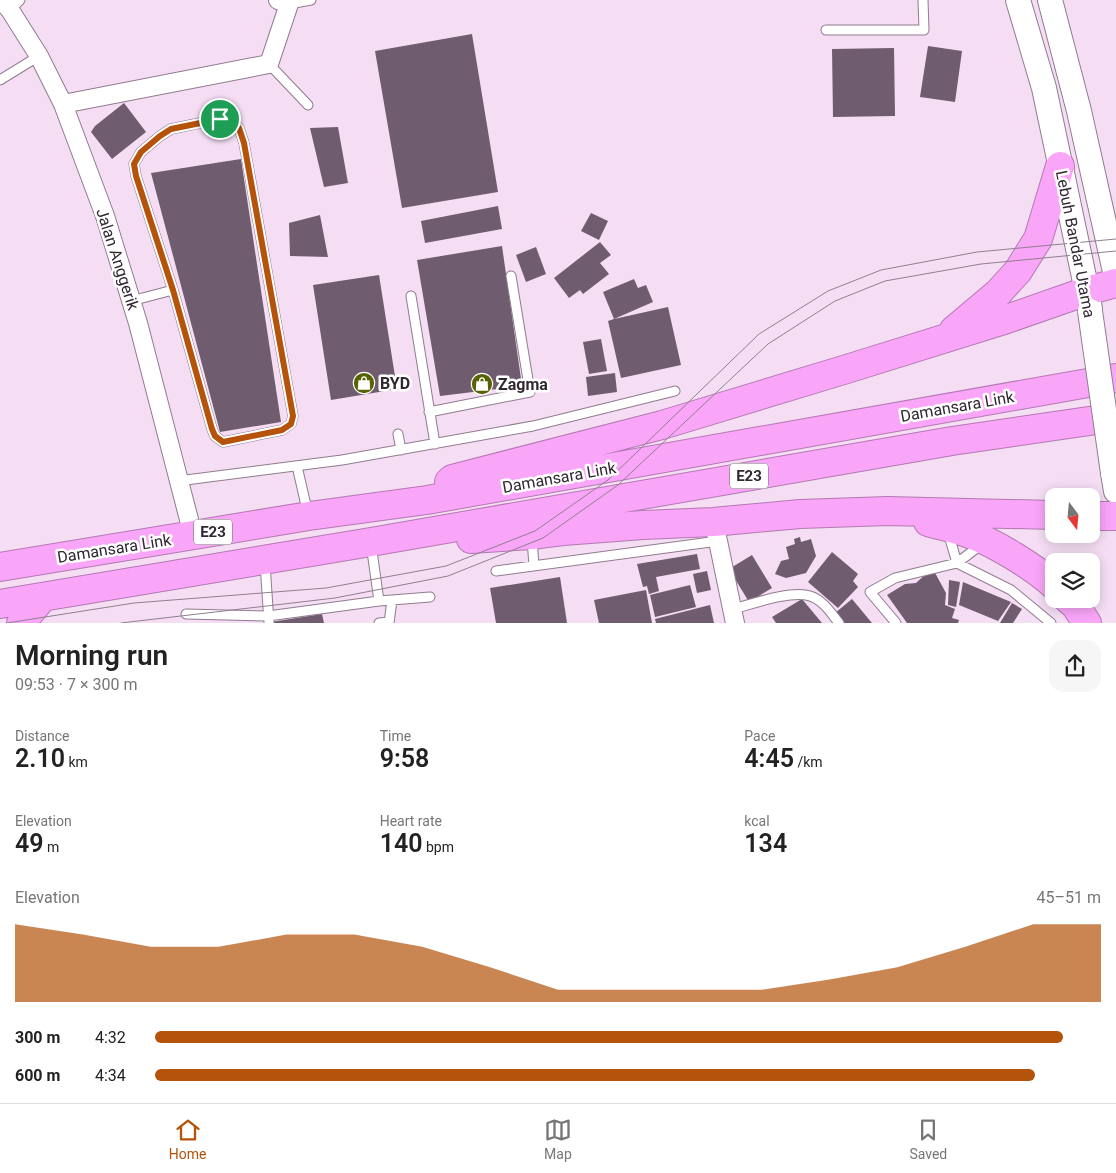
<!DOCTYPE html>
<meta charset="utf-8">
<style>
body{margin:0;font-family:Roboto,sans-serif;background:#f6f6f6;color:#222;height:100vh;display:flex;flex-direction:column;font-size:19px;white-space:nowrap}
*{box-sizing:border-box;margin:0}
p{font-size:16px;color:#767676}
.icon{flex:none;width:28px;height:28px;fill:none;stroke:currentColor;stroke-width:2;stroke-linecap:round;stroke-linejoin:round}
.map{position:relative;height:623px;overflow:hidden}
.sheet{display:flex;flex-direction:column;background:#fff;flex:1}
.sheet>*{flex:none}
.needle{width:32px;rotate:164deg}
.controls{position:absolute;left:1045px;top:488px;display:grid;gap:10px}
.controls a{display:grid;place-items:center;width:55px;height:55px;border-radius:10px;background:#fff;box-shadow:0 2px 12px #0003;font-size:25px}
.pin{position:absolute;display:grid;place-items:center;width:42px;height:42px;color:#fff;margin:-21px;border:2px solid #fff;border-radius:50%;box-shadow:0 1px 5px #0007}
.round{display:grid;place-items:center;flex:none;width:52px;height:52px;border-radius:15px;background:#f6f6f6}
.headline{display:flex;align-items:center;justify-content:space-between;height:85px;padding:0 15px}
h1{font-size:28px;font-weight:600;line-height:38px}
.figures{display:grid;grid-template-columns:repeat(3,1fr);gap:8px;height:85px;padding:5px 15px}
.figures div{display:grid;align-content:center}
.figures b{font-size:25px;font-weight:600}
.figures small{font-size:14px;font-weight:400}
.figures p{font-size:14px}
.chart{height:140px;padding:10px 15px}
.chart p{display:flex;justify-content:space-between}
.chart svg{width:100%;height:90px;margin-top:5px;fill:#b45309;opacity:.7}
ul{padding:0 15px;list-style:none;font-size:16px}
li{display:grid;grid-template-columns:80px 60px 1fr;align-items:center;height:38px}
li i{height:12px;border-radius:6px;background:#b45309}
.menu{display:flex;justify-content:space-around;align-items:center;height:70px;border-top:1px solid #e0e0e0;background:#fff;font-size:14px;color:#767676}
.menu a{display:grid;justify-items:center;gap:2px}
.menu .on{color:#b45309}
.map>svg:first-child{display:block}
</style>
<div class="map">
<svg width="1116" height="623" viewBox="0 0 1116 623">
<rect width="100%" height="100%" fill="#f5def4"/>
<path fill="#6f5c6f" d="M472,34L498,192L402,208L375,51Z
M928,46L962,51L955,102L920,97Z
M894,48L895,116L833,117L832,49Z
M124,103L146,132L112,159L91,132L95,126Z
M338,127L348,183L324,187L310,128Z
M241,159L281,422L220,432L151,173Z
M498,206L502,229L425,243L421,221Z
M591,213L608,221L599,240L581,231Z
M320,215L328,257L290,256L289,223Z
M600,242L611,255L600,263L609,274L583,294L580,290L569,298L554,278Z
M502,246L522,386L440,396L417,260Z
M536,247L546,274L526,282L516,255Z
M379,275L397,389L331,400L313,285Z
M634,279L638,288L646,285L653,302L614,319L668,307L681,365L621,378L608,321L614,319L603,292Z
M601,339L607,371L589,374L583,342Z
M615,373L617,392L588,396L586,377Z
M800,537L801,542L811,539L816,556L806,573L786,578L775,574L781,561L789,559L786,547L795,544L794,539Z
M832,552L858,574L853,581L858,587L838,608L808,582Z
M697,554L700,569L656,577L659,591L649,594L647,586L643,587L637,564Z
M752,555L772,588L749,602L729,569Z
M707,571L711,590L697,593L693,574Z
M934,571L946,593L945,605L955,609L952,618L959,620L958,623H907L887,595L905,584L916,583L926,574Z
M560,577L567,623H496L490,588Z
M949,580L960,582L956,607L948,605Z
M963,582L1011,602L998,621L959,605Z
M690,585L696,607L655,617L650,595Z
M646,590L652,623H599L594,600Z
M802,599L822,623H776L772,617Z
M852,599L872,623H843L835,613Z
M1012,603L1022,609L1013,623H1000Z
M710,605L714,623H656L655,619Z
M322,614L324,623H271V622Z"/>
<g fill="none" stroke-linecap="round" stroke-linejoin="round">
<g stroke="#907b8f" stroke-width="11">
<path id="lane" d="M289,4L311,0
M10,10L20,0
M826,30H924L923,0
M269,64L308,105
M0,80L39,56
M219,119L232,121L239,128L244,143L293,416L291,424L282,430L223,442L215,436L212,429L173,290L136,176L134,164L141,152L160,136L171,129Z
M411,296L435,444
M131,301L173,290
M429,412L530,392L511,276
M398,434L401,450
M297,466L308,514
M178,481L342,460L533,426L675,391
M948,532L957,563L1011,590L1051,623
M532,539L534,566
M371,544L379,601
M265,563L269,623
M496,571L718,541
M733,609C752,604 791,590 810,596C823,600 831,613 839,623
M186,614L268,616L379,601L430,597
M379,623L389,622
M389,623L392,600
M896,623L870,592L895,578L957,563L982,544"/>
</g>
<g stroke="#907b8f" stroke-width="20">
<path id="street" d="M1,0L10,10L39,56L63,104L105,216L138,323L193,535
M63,104L269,64L289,4L278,0
M713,522L718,541L735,623"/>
</g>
<g stroke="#907b8f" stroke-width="26">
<path id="secondary" d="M1018,0L1044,88L1087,291L1090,309
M1050,0L1079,111L1116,276
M1113,473L1116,491"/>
</g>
<g stroke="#b379b2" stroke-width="30">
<path id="highway" d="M954,330L998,293L1018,271L1038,239L1060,166
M449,482L452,479L662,425L850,368L1001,321L1087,291L1116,283
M1091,516H1116
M928,522C942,526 956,529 970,534C995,543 1034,567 1054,585
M471,539L531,535L563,531L643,525L713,522L800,514L888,511L1054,515
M0,567L309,516L427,500L1116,378
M1068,599L1075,605L1087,623
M0,604L371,542L952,441L1116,417
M21,623L43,597"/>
</g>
<use href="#lane" stroke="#fff" stroke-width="9"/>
<use href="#street" stroke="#fff" stroke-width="18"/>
<use href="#secondary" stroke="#fff" stroke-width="24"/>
<use href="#highway" stroke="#f9a5f8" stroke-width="28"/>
<path stroke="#8f7f8e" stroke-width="1" d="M7,623L134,603L326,588L446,566L535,531L608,480L759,334L828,291L881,270L977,252L1116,239
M121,623L335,598L448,576L543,538L618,485L768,344L835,301L885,281L981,264L1116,251"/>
<g stroke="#907b8f" stroke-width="26" stroke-linecap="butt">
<path id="secondary-bridge" d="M1090,311L1113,473"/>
</g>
<use href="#secondary-bridge" stroke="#fff" stroke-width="24"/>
</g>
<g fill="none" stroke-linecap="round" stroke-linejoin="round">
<g stroke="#fff" stroke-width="10">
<path id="route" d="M220,119L232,121L239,128L244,143L293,416L291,424L282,430L223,442L215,436L212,429L173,290L136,176L134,164L141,152L160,136L171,129Z"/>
</g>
<use href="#route" stroke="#b45309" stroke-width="6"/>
</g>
<defs>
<g id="shop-disc" transform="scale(1.125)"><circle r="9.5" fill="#576202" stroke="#fff"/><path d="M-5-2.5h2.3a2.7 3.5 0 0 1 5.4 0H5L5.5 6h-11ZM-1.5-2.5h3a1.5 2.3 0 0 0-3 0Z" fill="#fff"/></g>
</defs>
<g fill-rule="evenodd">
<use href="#shop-disc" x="364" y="383"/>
<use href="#shop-disc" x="482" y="384"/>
</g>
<g text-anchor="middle" stroke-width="5" stroke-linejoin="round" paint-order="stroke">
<g fill="#fff" stroke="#6f686f" stroke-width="1">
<rect x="730" y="463.5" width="38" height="25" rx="4"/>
<rect x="194" y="519.5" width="38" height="25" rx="4"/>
</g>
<g font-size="15" font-weight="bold" fill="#312831">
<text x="749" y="481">E23</text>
<text x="213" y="537">E23</text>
</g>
<g font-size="16" fill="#312831" stroke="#fff">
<text transform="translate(1076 244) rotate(79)" y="6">Lebuh Bandar Utama</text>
<text transform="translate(118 259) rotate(72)" y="6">Jalan Anggerik</text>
<text transform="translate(957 406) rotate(-10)" y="6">Damansara Link</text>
<text transform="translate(559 477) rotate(-10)" y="6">Damansara Link</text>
<text transform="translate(114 548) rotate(-9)" y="6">Damansara Link</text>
</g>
<g font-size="16" font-weight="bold" fill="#312831" stroke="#fff" text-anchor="start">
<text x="380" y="389">BYD</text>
<text x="498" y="390">Zagma</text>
</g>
</g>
</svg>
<div class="controls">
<a><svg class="needle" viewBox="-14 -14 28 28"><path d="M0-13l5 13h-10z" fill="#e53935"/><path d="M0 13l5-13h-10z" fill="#767676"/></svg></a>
<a><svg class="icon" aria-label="layers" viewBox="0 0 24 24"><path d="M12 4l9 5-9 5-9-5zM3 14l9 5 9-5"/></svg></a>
</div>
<div class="pin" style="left:220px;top:119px;background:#1e9e55"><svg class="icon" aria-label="arrive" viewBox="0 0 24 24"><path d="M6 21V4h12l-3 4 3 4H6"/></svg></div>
</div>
<section class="sheet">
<div class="headline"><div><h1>Morning run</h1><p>09:53 · 7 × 300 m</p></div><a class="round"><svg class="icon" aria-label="share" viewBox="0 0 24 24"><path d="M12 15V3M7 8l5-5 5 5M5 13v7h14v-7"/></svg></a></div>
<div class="figures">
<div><p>Distance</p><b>2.10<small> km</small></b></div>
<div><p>Time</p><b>9:58</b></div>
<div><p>Pace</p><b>4:45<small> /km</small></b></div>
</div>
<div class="figures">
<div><p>Elevation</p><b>49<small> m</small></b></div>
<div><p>Heart rate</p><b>140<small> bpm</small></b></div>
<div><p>kcal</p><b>134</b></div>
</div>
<div class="chart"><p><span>Elevation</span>45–51 m</p>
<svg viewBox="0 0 160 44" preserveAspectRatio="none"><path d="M0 44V6L10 11L20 17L30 17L40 11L50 11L60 17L70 27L80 38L90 38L100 38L110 38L120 33L130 27L140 17L150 6L160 6V44z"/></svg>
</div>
<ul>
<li><b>300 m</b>4:32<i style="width:96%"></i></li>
<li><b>600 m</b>4:34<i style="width:93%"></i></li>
</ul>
</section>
<nav class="menu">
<a class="on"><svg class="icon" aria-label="home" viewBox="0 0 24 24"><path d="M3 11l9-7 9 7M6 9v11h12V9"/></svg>Home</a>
<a><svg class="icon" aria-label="map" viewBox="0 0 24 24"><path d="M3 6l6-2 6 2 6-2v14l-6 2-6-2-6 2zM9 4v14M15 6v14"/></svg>Map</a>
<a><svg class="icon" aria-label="saved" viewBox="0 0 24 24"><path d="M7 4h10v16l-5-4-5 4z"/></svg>Saved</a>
</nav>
